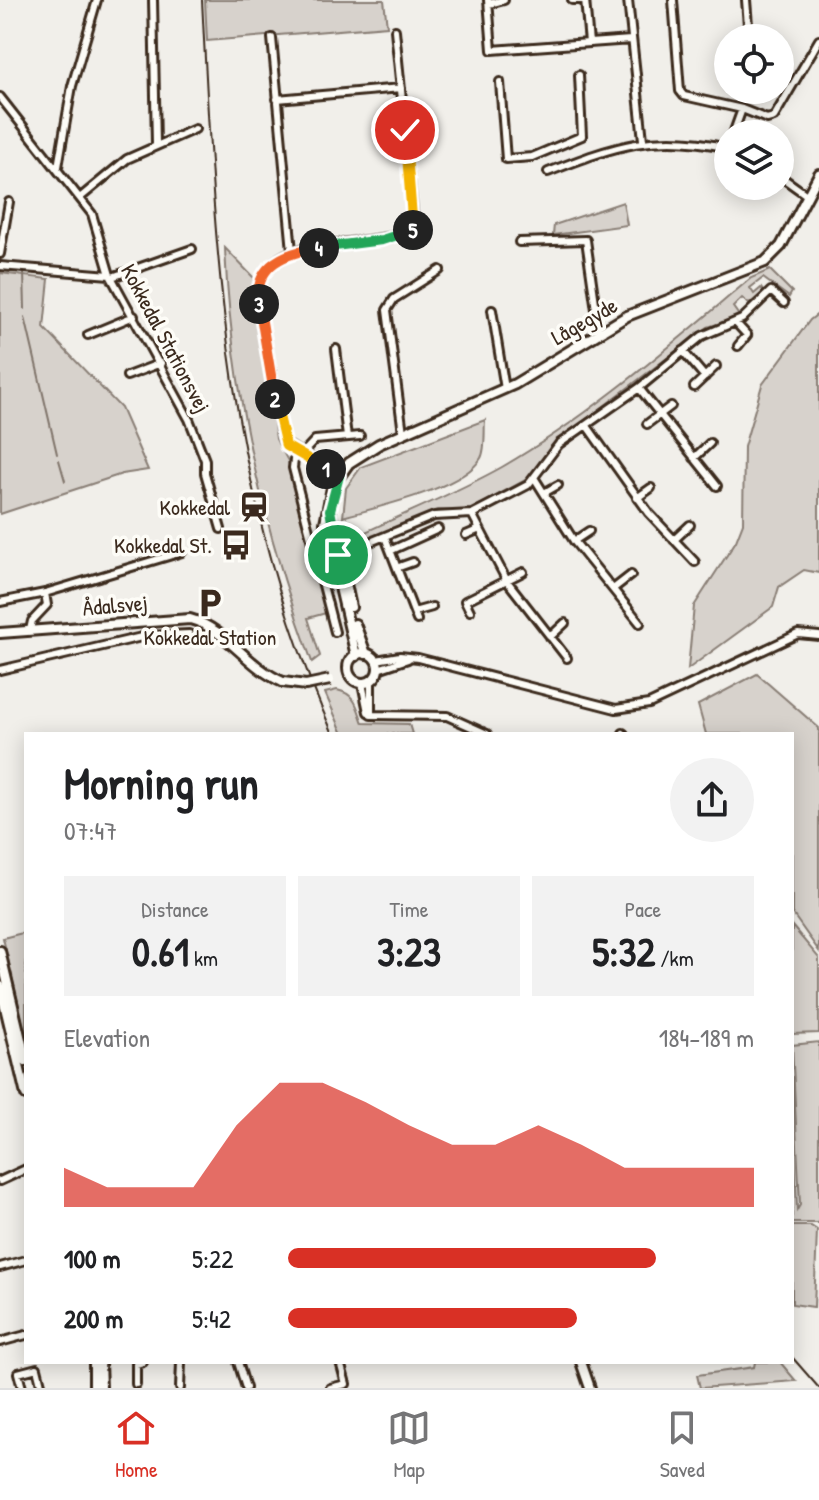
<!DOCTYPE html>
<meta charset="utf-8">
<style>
body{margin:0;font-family:"Patrick Hand",sans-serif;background:#f2f2f2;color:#202124;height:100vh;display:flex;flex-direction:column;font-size:30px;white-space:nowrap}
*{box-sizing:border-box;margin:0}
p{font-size:26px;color:#757577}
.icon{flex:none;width:44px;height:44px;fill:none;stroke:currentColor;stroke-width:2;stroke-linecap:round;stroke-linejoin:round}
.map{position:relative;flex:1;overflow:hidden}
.side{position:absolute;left:24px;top:732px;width:770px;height:632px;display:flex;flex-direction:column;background:#fff;border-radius:0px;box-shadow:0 4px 20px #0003}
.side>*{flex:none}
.fabs{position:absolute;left:714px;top:24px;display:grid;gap:16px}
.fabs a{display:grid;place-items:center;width:80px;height:80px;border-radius:50%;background:#fff;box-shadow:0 4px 20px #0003;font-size:40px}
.pin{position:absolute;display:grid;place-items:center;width:68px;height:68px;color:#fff;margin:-34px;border:4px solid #fff;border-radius:50%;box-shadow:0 2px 8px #0007}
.km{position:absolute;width:40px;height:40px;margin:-20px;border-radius:50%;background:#222;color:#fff;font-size:22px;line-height:40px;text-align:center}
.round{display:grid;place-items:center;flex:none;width:84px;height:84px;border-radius:42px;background:#f2f2f2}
.overview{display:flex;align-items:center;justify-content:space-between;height:136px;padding:0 40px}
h1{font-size:44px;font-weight:800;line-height:60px}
.stats{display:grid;grid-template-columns:repeat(3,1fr);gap:12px;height:136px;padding:8px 40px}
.stats div{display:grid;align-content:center;border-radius:0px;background:#f2f2f2;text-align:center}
.stats b{font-size:40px;font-weight:800}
.stats small{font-size:22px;font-weight:400}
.stats p{font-size:22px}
.chart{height:224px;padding:16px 40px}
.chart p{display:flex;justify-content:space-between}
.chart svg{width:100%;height:144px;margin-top:8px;fill:#d93025;opacity:.7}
ul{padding:0 40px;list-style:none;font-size:26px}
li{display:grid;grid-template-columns:128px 96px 1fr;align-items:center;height:60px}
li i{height:20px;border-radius:10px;background:#d93025}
.dock{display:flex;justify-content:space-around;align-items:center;height:112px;border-top:2px solid #e0e0e0;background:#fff;font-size:22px;color:#757577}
.dock a{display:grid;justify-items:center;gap:4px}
.dock .selected{color:#d93025}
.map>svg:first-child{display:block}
</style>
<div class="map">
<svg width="819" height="1388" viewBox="0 0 819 1388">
<rect width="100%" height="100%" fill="#f1efea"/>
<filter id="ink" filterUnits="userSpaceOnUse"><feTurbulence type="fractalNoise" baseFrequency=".0125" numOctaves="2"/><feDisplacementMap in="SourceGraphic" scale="16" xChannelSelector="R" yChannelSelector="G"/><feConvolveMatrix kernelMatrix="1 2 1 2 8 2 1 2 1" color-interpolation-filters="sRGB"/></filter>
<g filter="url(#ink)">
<path fill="#d7d2cc" stroke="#897e75" stroke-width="2" d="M205,0H384L387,26L207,41Z
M623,202L627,225L553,235L554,225Z
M225,248L254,278L276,439L288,461L326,613L308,618L320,656L312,662C264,531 231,388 225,248Z
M770,270L792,292L789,297L763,278L750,288L754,294L761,288L764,292L749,304L742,298L733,307L740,317L708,327L550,447L531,477L468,511L437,510L359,543L357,536C405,513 456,493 502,467C592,415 671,345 751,278Z
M0,273L49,279L44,328L121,408L148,470L122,474L0,514Z
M819,313V573L804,570L779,587L773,607L688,669L694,606L736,541L743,523L744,447L762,385L810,320Z
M485,420C484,431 486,449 481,458C463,489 376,507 343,517L346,488L361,467Z
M757,674L819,728V951L792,913V734H706L698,705Z
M337,690C356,694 357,707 363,723L409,724L412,734H343L325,693Z
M792,926L819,958V1033L792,1034Z
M26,932V1037L3,938Z
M819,1042V1223H792V1076L797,1210L800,1205L792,1045Z
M792,1226H811L817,1230L814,1307L792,1304Z
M755,1362H780L796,1381L700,1388L697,1375L754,1367Z"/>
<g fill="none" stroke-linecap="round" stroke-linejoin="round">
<path stroke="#80746b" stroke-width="2" d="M24,272L25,309
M25,317L57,454
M59,460L65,481"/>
<g stroke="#3b2a1e" stroke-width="12">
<path id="minor" d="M153,0L156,144
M488,0L492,50L631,40
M572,0H582
M585,0L589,43
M628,0L643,140
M673,0L680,91L684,96L742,109L733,134
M746,0L749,38
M489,4L504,0
M395,30L415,230
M272,38L292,251
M500,82L506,159L532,157L582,136L579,75
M0,97L92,214L110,275L189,419L205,460V473L221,529
M277,99L401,88
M742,109L767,119L774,117L819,40
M58,167L72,86L97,0
M548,172C615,146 655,131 728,148
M780,176L808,196
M81,197L127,159L195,129
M519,242L586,240L599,331
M0,254L9,202
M0,266L110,275
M112,277L192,249
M492,310L505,389
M736,323L747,335L738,346
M88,335L134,316
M336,349L347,437
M683,351L705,377
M127,376L161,363
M694,387L716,366
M639,388L717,486
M647,424L671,406
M587,426L649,513L695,562
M403,433L387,310L394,299L440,270
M295,452L293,468L335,632
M301,455L315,440L360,436
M694,458L710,443
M339,476L283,442L257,292C262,274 272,258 292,252C336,237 381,247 425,224
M535,479L574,541L640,623
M544,493L558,485
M637,498L651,488
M472,514L507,581L567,658
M466,535L480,529
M385,537L417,620
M674,540L690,525
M574,541L589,531
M392,550L438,529
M336,556L434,516L472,514L528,485L559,444L639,388L702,336L742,319L771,291L784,303
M399,567L413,562
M613,589L631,575
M0,602L45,593L182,552
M470,611L465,601L523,572
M414,612L432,607
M30,630L32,621L47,605L45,593
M550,637L565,623
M376,660L400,656L418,658L616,709L649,704L798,634L819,636
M378,669L408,659
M0,670L146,636L189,634
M362,683L368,712
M371,715L447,716L487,734
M371,715V680
M623,733L624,734
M0,1181L26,1169
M0,1267L26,1260
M0,1342L26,1335
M238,1362L246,1388
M136,1384V1364L143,1362
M22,1388L18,1373L37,1368L42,1388
M180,1388L181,1362
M330,1388L346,1384L340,1362"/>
</g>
<g stroke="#3b2a1e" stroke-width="14">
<path id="tertiary" d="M330,511L351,607
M355,624L366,654
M0,633L190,619C227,629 247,667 283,682
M348 668a15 15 0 1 1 30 0a15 15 0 1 1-30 0Z
M356,656L325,523L332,487L349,463L379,444L515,384L627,316L765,262L781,246L819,174
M0,951L26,1061
M0,986L26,1095
M94,1362V1388
M100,1362L101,1388
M581,1362L590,1388"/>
</g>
<use href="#minor" stroke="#fdfcf7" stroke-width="6"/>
<use href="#tertiary" stroke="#fdfcf7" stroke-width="8"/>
<path stroke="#3b2a1e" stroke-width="2" d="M202,0C215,258 225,494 333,734
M792,1357L819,1388"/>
<g stroke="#3b2a1e" stroke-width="14" stroke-linecap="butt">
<path id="tertiary-bridge" d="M283,682L306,685L330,680"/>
</g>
<use href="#tertiary-bridge" stroke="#fdfcf7" stroke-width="8"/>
</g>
</g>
<g fill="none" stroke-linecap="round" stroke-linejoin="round" filter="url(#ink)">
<g stroke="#fff" stroke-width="16">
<path id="split-1" d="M326,469L339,476L330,510L338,555"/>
</g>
<g stroke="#fff" stroke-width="16">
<path id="split-2" d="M275,399L286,446L326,469"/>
</g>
<g stroke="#fff" stroke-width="16">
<path id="split-3" d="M259,304L275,399"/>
</g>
<g stroke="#fff" stroke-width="16">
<path id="split-4" d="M259,304C253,264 287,252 319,248"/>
</g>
<g stroke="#fff" stroke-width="16">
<path id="split-5" d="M319,248L382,240L413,230"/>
</g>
<g stroke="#fff" stroke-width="16">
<path id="split-6" d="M405,130L413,230"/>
</g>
<use href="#split-1" stroke="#22a559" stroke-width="10"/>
<use href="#split-2" stroke="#f5b400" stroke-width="10"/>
<use href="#split-3" stroke="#f0652b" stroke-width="10"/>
<use href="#split-4" stroke="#f0652b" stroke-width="10"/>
<use href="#split-5" stroke="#22a559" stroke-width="10"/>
<use href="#split-6" stroke="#f5b400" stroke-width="10"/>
</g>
<defs>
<g id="station-bare" transform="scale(2.4)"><path d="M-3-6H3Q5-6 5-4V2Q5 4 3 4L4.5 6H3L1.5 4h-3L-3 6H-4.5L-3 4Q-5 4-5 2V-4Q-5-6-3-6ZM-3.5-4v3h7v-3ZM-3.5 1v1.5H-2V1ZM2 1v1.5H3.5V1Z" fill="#3b2a1e" stroke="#fdfcf7" stroke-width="2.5" paint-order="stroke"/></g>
<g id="bus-bare" transform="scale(2.4)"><path d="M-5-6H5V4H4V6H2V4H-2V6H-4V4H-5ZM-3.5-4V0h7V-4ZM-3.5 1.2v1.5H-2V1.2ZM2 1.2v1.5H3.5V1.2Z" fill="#3b2a1e" stroke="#fdfcf7" stroke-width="2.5" paint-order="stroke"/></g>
<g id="parking-bare" transform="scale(2.4)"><path d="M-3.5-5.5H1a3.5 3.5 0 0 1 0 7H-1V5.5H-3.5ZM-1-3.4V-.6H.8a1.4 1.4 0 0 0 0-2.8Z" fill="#3b2a1e" stroke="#fdfcf7" stroke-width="2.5" paint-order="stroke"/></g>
</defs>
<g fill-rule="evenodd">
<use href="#station-bare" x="254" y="507"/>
<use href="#bus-bare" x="236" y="545"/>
<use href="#parking-bare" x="210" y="603"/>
</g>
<g text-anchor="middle" stroke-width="7" stroke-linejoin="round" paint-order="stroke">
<g font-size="22" fill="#3b2a1e" stroke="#fdfcf7">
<text transform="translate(584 321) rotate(-30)" y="8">Lågegyde</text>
<text transform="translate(166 338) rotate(62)" y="8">Kokkedal Stationsvej</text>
<text transform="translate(115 605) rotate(-5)" y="8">Ådalsvej</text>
</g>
<g font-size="22" fill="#3b2a1e" stroke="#fdfcf7" text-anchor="end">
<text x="230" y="515">Kokkedal</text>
<text x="212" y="553">Kokkedal St.</text>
<text x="210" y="645" text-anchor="middle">Kokkedal Station</text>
</g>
</g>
</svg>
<div class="fabs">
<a><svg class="icon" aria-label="locate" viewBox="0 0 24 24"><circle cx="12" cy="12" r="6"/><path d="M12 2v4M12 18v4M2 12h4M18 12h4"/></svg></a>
<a><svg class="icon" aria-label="layers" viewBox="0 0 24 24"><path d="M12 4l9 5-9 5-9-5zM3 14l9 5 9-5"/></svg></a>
</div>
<div class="pin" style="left:338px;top:555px;background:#1e9e55"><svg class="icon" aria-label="arrive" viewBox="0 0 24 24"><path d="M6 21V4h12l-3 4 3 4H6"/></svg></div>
<div class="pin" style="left:405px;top:130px;background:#d93025"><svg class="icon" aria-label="check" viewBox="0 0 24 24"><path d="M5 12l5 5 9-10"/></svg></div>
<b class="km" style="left:326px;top:469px">1</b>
<b class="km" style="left:275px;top:399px">2</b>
<b class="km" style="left:259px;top:304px">3</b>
<b class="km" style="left:319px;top:248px">4</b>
<b class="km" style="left:413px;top:230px">5</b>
<section class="side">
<div class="overview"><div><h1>Morning run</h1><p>07:47</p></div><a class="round"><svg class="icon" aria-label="share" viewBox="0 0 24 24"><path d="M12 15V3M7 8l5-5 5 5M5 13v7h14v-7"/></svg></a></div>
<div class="stats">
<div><p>Distance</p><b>0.61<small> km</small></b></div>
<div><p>Time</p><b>3:23</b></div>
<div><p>Pace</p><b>5:32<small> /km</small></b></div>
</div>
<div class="chart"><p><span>Elevation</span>184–189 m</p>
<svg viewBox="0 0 160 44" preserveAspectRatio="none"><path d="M0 44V32L10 38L20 38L30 38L40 19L50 6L60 6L70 12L80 19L90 25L100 25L110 19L120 25L130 32L140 32L150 32L160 32V44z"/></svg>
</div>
<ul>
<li><b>100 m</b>5:22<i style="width:79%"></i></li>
<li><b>200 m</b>5:42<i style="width:62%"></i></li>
</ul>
</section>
</div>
<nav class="dock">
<a class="selected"><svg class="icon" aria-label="home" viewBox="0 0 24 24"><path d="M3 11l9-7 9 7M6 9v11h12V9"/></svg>Home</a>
<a><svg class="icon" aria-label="map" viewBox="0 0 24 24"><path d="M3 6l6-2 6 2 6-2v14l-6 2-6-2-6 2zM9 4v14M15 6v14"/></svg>Map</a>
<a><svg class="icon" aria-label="saved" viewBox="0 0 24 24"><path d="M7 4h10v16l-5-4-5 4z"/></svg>Saved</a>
</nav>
